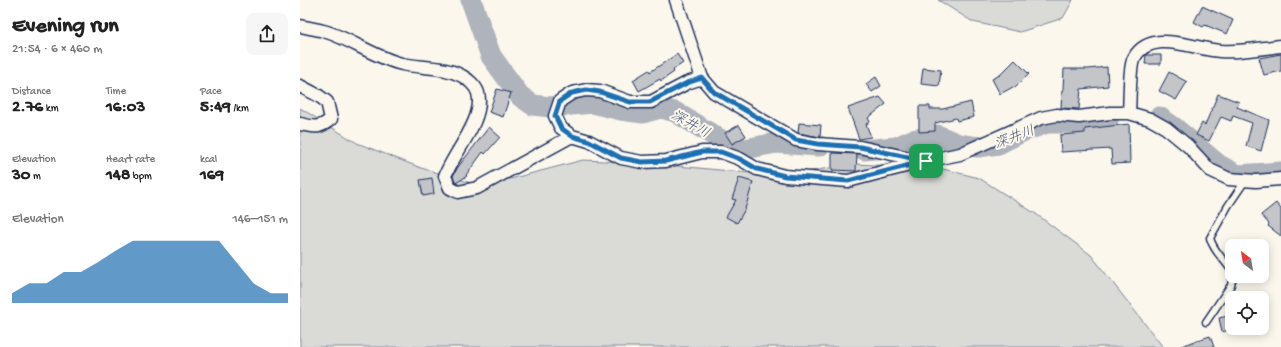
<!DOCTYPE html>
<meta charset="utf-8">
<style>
body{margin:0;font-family:"Gochi Hand","Klee One",sans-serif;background:#f6f6f6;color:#222;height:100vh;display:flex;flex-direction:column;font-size:15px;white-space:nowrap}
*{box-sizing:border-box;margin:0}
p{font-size:13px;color:#767676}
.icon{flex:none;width:22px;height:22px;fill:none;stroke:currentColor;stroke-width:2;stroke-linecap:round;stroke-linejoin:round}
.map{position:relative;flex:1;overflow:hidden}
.sheet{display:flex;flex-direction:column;background:#fff;width:300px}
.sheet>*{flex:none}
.needle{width:26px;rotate:329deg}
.tools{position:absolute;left:925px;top:239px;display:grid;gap:8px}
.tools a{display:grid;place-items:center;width:44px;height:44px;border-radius:8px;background:#fff;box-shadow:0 2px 10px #0003;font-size:20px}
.pin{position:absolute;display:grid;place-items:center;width:34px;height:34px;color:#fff;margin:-17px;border-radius:8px;box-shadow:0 2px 6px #0006}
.round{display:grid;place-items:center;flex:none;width:42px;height:42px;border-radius:8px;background:#f6f6f6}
.overview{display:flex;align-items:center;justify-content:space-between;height:68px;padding:0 12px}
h1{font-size:22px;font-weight:700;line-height:30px}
.figures{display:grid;grid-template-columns:repeat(3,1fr);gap:6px;height:68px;padding:4px 12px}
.figures div{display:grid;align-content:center}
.figures b{font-size:17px;font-weight:700}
.figures small{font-size:11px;font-weight:400}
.figures p{font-size:11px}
.chart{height:112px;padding:8px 12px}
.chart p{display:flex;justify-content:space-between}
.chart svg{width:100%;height:72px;margin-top:4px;fill:#1f6fb2;opacity:.7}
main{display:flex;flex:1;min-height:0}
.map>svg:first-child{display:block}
</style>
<main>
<section class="sheet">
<div class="overview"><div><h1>Evening run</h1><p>21:54 · 6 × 460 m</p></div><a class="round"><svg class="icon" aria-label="share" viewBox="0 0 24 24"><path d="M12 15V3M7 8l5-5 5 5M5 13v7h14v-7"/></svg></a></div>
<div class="figures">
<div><p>Distance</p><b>2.76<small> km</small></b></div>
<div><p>Time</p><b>16:03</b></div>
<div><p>Pace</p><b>5:49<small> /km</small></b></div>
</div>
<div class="figures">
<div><p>Elevation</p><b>30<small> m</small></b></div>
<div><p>Heart rate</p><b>148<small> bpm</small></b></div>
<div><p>kcal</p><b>169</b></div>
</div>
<div class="chart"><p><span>Elevation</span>146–151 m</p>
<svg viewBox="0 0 160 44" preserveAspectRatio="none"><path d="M0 44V38L10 32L20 32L30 25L40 25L50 19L60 12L70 6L80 6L90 6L100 6L110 6L120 6L130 19L140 32L150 38L160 38V44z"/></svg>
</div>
</section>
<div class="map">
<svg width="981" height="347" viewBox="0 0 981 347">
<rect width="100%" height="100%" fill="#fbf7ec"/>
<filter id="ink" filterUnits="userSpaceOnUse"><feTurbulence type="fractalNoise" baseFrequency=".025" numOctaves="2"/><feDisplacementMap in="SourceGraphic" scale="8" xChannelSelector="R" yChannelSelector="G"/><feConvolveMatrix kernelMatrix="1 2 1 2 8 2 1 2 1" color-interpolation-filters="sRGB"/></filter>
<g filter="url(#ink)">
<path fill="#dadad7" stroke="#7a849a" d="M638,0H773L763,18L720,32L673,22Z
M0,108L57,143L121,168L175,184L210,179L283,160L346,163L482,176L553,164L639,168L679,178L736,214L791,255L863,347H0Z"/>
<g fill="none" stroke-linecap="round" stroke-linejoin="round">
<path stroke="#afb3bb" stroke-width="21" d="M171,0L191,56L220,96L233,105L250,107L293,103L321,110L343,113L361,108L375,112L423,141L445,149L476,143L519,146
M859,117L875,128L919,165L938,175L981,172
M564,150L596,147L612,140L637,135L658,144L678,147L698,144L724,131L747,123H779L808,121"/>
</g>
<path fill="#c3c5c9" stroke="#1b2f5e" d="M902,6L933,20L927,34L905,25L903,27L894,22Z
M377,54L383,63L373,70L374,72L361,81L360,79L339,91L333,80L349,70L350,72Z
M981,54V71L964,75L959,58Z
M846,55H861V64H845Z
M715,60L729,74L715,88L713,87L700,94L692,79L700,75Z
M807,67L808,86L781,89L779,109L761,108L762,90H763L764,69H788Z
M623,68L641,70L639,86L621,84Z
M869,72L887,82L876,100L859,91Z
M576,77L581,86L572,92L566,84Z
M197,89L211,93L203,117L189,112Z
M918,94L939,102L937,107L969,120L961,151L946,146L952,123L933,116L931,121L921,117L909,141L896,135L902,123L905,125Z
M580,97L586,104L568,118L570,122L566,124L571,137L559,139L548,108Z
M671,102L674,117L657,121L656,118L635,123V131L619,132V106H630V109H643Z
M499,123L521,125L520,137L498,133Z
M829,124L830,163L812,164L811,149L761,152L760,135L785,133V129Z
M439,125L446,136L432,144L425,133Z
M189,127L200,137L185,154L183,152L166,175L167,176L156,183L153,176L158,167Z
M532,153L557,154L556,171L532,170Z
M132,178L134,194L123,196L120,180Z
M439,178L453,182L445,209L437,223L426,217L436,200L432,199Z
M976,203L981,209V236L968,226L969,224L961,215Z
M932,315V329L922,332L919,318Z
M910,336L914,347H882L881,346Z"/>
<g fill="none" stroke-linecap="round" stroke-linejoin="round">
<g stroke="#1b2f5e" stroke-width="9">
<path id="lane" d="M932,272C925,259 914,253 910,238L928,206L945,181
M906,322L931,285L933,276"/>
</g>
<g stroke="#1b2f5e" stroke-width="15">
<path id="street" d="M376,0L402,78L387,83L351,102H330L300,91L286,90L272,93L260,101L255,116L261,128L272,136L289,141L321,158L342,162L366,161L402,152H421L440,159L457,169L485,176L548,181L625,161L660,154L741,118L757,115L779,117L810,113H829L850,119L866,128L888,146L910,170L929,179L956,181L981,179
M0,26C9,28 18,29 27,32C52,40 76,58 102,64C122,68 144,66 162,76C168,79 176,86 178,93C185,119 154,152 145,176L150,188L158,192L177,188L272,136
M402,78L414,92L496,140L518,144L560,147L623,161
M0,86L19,96L27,102L31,119C19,129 15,127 0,124
M829,113C830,102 829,66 834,58C851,28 893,49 920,51C940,53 961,48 981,46"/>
</g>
<use href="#lane" stroke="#fbf7ec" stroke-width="6"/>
<use href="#street" stroke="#fbf7ec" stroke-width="12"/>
</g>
</g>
<g fill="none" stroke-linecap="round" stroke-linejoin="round" filter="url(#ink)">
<g stroke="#fff" stroke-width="8">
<path id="route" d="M402,78L414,92L496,140L518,144L560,147L626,161L548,181L485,176L457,169L440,159L421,152H402L366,161L342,162L321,158L289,141L272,136L261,128L255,116L260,101L272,93L286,90L300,92L330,102H350L387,83Z"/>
</g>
<use href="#route" stroke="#1f6fb2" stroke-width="5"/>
</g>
<g text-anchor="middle" stroke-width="4" stroke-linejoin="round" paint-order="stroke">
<g font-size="14" font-style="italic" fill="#47577a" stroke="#fbf7ec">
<text transform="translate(391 123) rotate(29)" y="5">深井川</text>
<text transform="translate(714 136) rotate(-21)" y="5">深井川</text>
</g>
</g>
</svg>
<div class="tools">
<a><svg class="needle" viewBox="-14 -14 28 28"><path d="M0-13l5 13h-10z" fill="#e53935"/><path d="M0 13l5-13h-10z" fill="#767676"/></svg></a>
<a><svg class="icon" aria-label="locate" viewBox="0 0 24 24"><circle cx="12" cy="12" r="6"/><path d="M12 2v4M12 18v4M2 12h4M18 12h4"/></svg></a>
</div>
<div class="pin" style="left:626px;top:161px;background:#1e9e55"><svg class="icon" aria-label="arrive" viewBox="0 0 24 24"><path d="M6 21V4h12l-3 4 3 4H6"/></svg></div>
</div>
</main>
